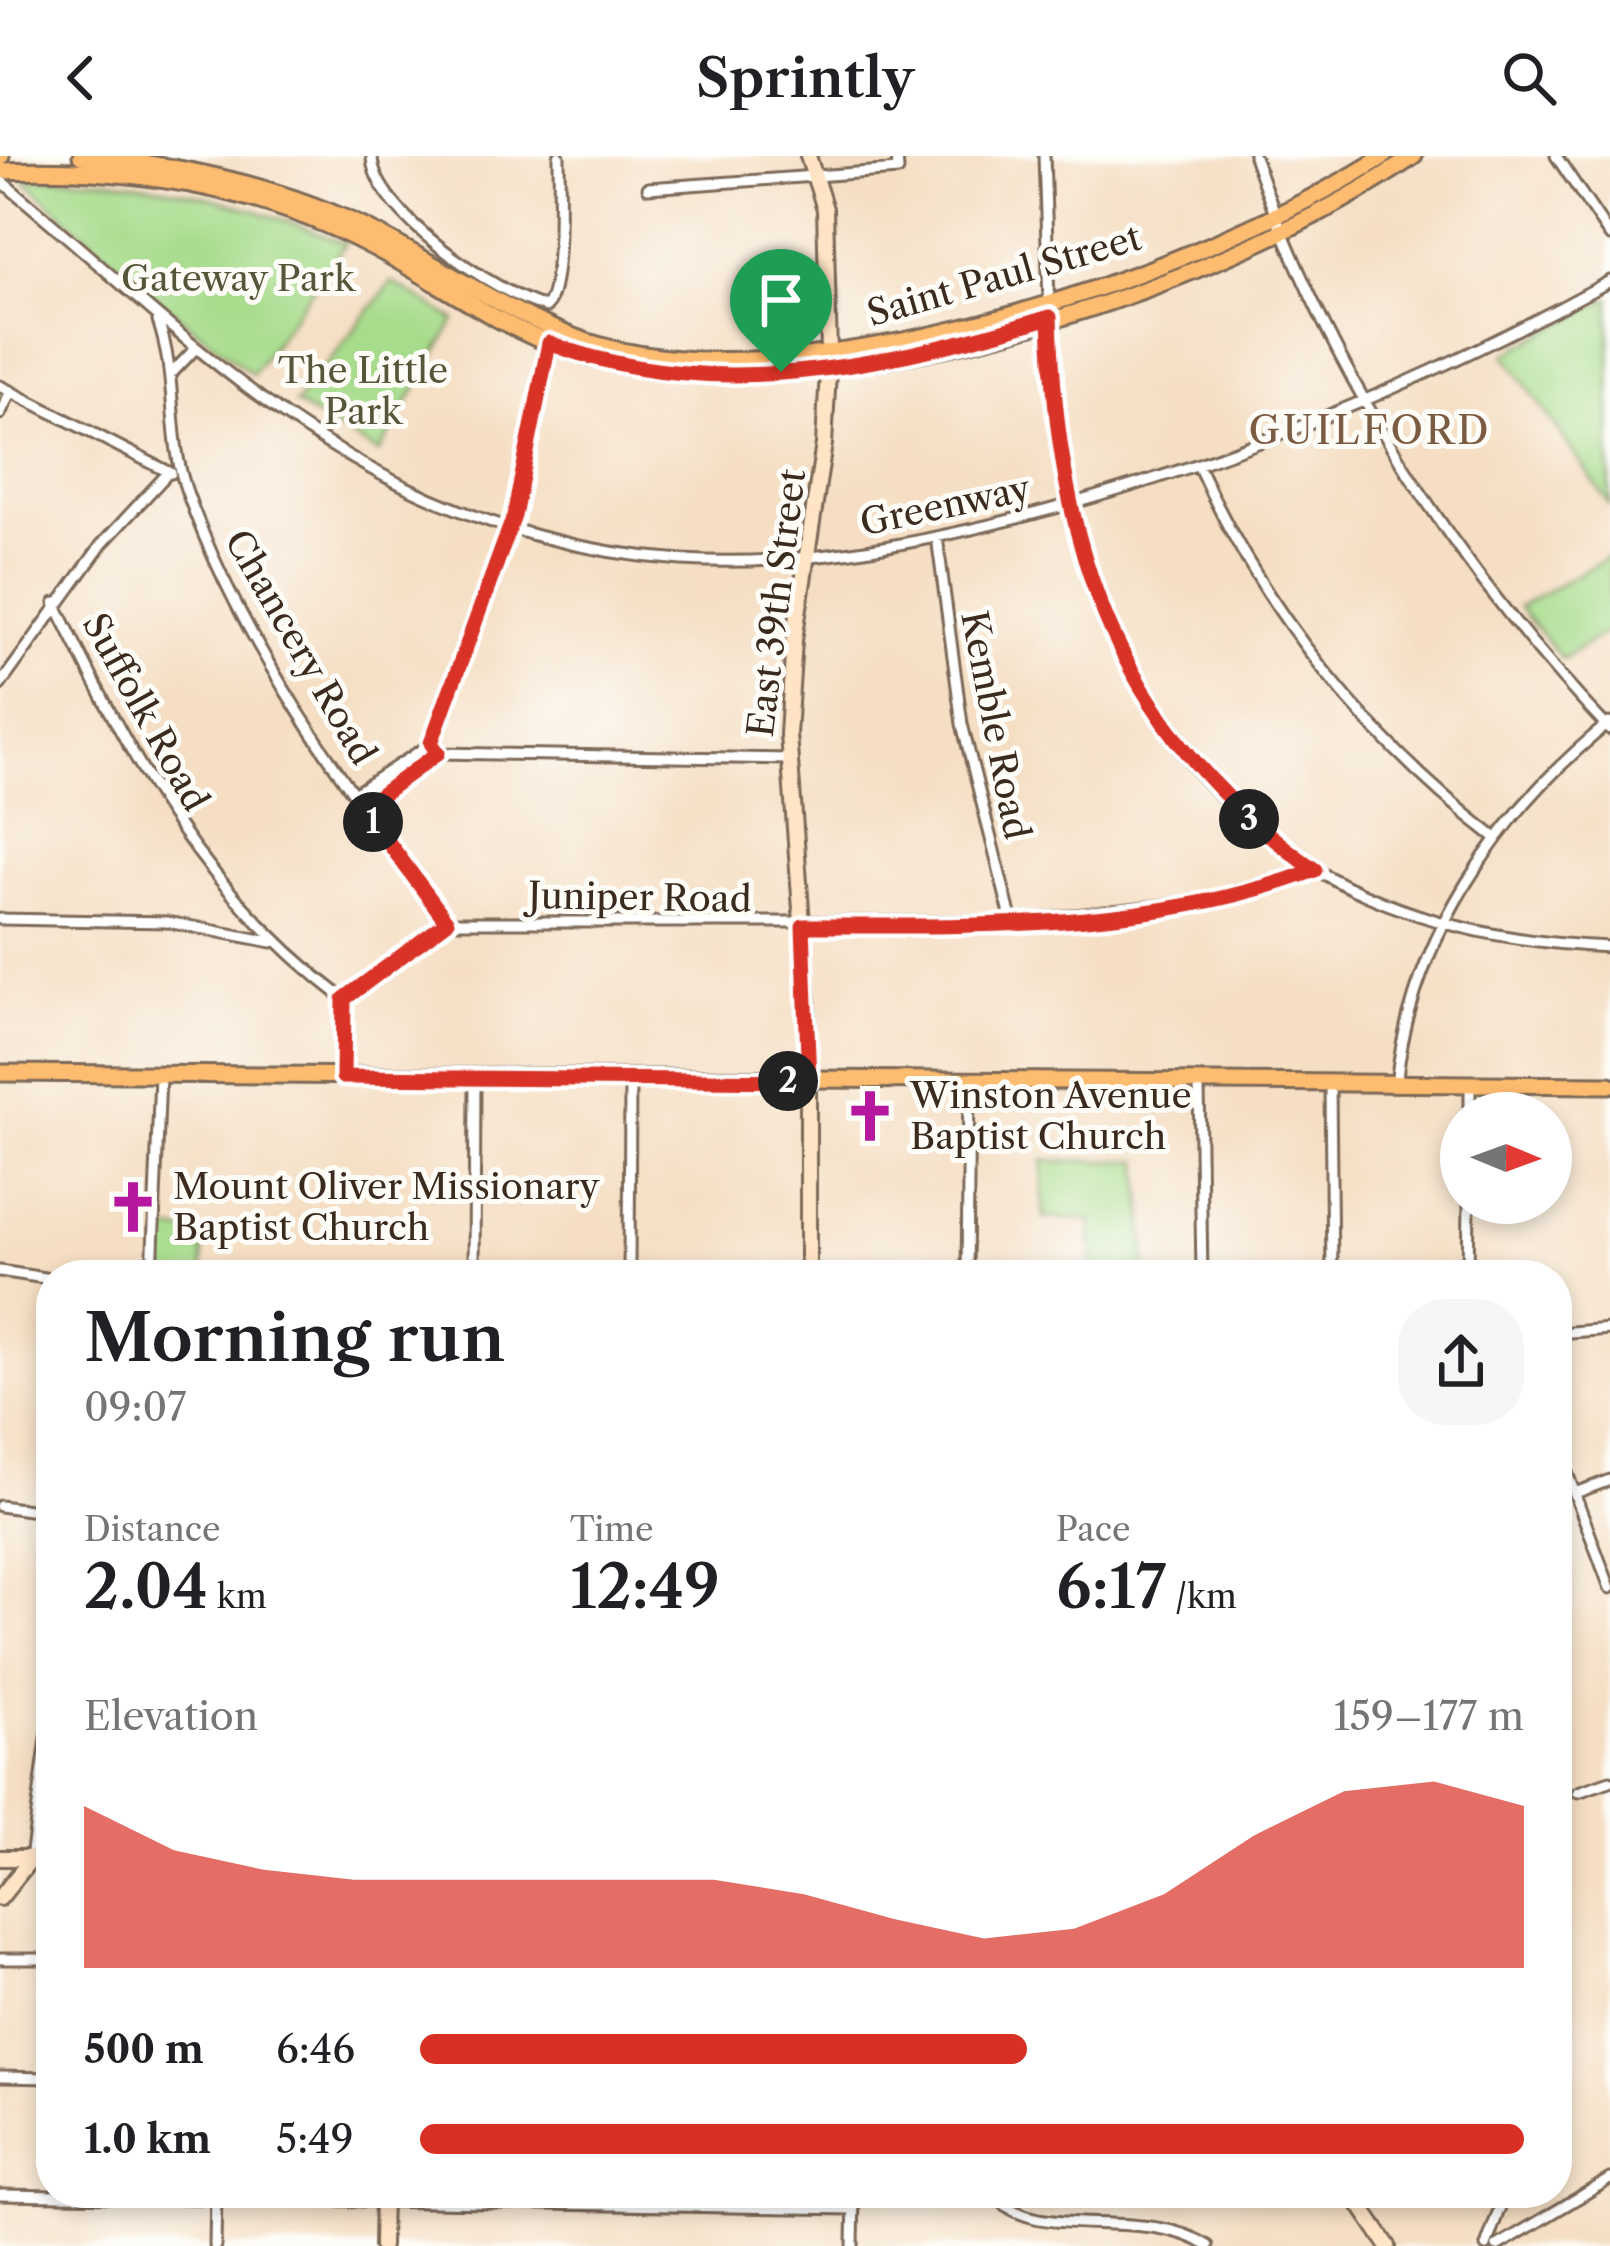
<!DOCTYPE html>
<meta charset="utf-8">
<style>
body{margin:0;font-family:"Libre Caslon Text",serif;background:#f6f6f6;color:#202124;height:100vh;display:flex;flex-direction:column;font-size:45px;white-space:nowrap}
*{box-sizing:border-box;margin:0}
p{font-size:39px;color:#757577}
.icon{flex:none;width:66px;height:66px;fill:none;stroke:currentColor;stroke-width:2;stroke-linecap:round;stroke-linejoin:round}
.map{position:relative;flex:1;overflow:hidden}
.sheet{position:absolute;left:36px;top:1104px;width:1536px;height:948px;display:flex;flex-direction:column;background:#fff;border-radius:48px;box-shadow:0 6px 18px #0003}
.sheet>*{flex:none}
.needle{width:78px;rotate:91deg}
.fabs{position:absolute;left:1440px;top:936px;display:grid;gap:24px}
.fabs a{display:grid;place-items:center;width:132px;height:132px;border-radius:50%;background:#fff;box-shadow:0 6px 18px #0003;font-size:60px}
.pin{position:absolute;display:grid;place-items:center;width:102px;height:102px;color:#fff;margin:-123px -51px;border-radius:50% 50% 50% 0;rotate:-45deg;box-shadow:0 0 12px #0007}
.pin .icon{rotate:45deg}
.km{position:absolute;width:60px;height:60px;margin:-30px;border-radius:50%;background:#222;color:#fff;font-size:33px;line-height:60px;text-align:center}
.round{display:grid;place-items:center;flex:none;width:126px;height:126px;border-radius:48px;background:#f6f6f6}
.overview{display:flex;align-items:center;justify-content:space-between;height:204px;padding:0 48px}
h1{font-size:66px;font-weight:600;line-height:90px}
.metrics{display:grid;grid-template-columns:repeat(3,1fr);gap:18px;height:204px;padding:12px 48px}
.metrics div{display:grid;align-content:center}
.metrics b{font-size:60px;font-weight:600}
.metrics small{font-size:33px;font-weight:400}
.metrics p{font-size:33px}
.chart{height:336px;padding:24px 48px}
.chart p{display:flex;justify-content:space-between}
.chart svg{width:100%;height:216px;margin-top:12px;fill:#d93025;opacity:.7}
ul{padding:0 48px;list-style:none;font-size:39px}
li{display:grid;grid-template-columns:192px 144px 1fr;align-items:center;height:90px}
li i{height:30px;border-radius:15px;background:#d93025}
header{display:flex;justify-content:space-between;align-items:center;height:156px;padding:0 48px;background:#fff;font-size:54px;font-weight:600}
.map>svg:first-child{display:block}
</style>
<header><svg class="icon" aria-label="back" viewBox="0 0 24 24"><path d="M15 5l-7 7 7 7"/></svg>Sprintly<svg class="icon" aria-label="search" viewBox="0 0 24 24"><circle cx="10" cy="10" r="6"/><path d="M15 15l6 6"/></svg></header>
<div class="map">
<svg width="1610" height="2090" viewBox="0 0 1610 2090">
<rect width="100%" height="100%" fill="#fdfcf7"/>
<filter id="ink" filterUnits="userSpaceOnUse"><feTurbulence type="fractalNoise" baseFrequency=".00833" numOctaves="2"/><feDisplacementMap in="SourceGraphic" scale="24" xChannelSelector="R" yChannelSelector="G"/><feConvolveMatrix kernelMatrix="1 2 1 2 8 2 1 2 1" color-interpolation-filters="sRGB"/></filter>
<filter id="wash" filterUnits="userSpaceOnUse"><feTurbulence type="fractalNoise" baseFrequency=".004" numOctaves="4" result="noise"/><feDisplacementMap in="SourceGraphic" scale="48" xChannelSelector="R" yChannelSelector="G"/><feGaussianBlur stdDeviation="2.7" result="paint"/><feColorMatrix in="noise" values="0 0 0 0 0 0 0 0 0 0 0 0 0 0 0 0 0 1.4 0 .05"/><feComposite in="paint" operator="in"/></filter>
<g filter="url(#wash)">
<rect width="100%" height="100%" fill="#f5dec3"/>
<path fill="#a7dc8c" stroke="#718355" stroke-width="3" d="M24,24C128,13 250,47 345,88L252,218L144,132Z
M392,126L455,164L379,297L295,248Z
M1610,142V349L1505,198Z
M1610,400V474L1562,503L1519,451Z
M1043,1005H1140L1147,1119H1093L1091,1064L1043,1061Z
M163,1074L204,1077L202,1119H162Z"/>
</g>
<g filter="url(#ink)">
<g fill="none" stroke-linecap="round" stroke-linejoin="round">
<g stroke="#7c6958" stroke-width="15">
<path id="street" d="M372,0C372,55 496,138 546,151C563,131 559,31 559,0
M1044,0L1049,146
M1254,0C1327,213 1454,411 1610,574
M1556,0L1610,80
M0,24C131,132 249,254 404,330C490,372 587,398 682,404C796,411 905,390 1014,363C1224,310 1420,229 1610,125
M648,32L898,14L897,0
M1050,163C1062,524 1226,776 1610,791
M158,165C178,221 167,281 187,336C243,493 349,634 447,766
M172,217L194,194
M0,230L171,317
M0,258L11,235
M1198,309C1263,455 1369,585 1496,682
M937,381L962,568L1012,766
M55,447C133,607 200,733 344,843
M0,529L102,388L168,317
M431,588L519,340L549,185
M438,597L789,603
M354,638L431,588
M363,652L438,597
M0,763L167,766L272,786
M344,843L447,766H1012L1201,745L1315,714
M343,921L344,843
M1330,928L1332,1119
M1199,929L1202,1119
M1396,930C1410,785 1498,656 1609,567
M1470,957V931
M0,1115L51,1123
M152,1119L160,919
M474,1119L475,922
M629,1119L630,923
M967,1119L969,926
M1468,1119L1469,1047
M1557,1177L1610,1173
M1557,1290L1610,1432
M1575,1337L1610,1324
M0,1350L51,1357
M1578,1636L1610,1625
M31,1703L51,1552
M0,1803H51
M0,1921L51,1922
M994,2037C1030,2090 1141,2047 1208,2090
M0,2039L853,2053
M215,2090L216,2037
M853,2090L854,2037
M1486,2090L1505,2037
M1497,2090L1610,2023"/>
</g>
<g stroke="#7c6958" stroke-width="20">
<path id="secondary" d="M808,1119V848L788,578L794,484L824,288L829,197L825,53L808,0
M0,1702H51
M0,1742L31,1703
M1352,2037L1388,2090
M382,2090L383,2037"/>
</g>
<g stroke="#7c6958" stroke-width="21">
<path id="primary" d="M81,0C183,9 286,31 378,78C443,112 502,153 571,180C783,263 1199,118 1384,0
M0,1L1,0
M0,15C126,10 256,30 369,89C434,122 492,167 561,192C794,276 1217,136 1414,0
M0,917L1610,929"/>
</g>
<use href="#street" stroke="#fff" stroke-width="9"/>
<use href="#secondary" stroke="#ffe4c6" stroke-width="14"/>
<use href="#primary" stroke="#febc70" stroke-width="15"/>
</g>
</g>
<g fill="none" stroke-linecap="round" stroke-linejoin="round" filter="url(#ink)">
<g stroke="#fff" stroke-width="24">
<path id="route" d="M1050,161C1057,396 1118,575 1315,714C1155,775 972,770 803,770L809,925L343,921L344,843L447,766L363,652L438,597L431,587L514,360L549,187C710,249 890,210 1050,161Z"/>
</g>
<use href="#route" stroke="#d93025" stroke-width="15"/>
</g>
<defs>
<g id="church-bare" transform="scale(4.14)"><path d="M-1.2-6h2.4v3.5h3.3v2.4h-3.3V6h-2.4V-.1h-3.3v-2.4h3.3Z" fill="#b5179e" stroke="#fdfcf7" stroke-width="2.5" paint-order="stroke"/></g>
</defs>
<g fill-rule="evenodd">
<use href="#church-bare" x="870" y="960"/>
<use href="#church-bare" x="133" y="1051"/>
</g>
<g text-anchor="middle" stroke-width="10" stroke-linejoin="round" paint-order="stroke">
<g font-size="36" fill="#3b2a1e" stroke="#fdfcf7">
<text transform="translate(1004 119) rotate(-16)" y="13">Saint Paul Street</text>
<text transform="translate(945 349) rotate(-12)" y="13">Greenway</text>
<text transform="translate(776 447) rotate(-83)" y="13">East 39th Street</text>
<text transform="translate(301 491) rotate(60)" y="13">Chancery Road</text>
<text transform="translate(146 556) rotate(61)" y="13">Suffolk Road</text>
<text transform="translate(996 569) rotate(79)" y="13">Kemble Road</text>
<text transform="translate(640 741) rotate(1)" y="13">Juniper Road</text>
</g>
<g font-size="36" fill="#56563a" stroke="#fdfcf7">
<text x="238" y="135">Gateway Park</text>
<text x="363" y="227">The Little<tspan x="363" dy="41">Park</tspan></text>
</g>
<g font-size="36" fill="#3b2a1e" stroke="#fdfcf7" text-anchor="start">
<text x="910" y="952">Winston Avenue<tspan x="910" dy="41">Baptist Church</tspan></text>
<text x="173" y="1043">Mount Oliver Missionary<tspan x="173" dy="41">Baptist Church</tspan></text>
</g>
<g font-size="39" letter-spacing="3" fill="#7b5b41" stroke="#fdfcf7">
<text x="1370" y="288">GUILFORD</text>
</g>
</g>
</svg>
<div class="fabs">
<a><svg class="needle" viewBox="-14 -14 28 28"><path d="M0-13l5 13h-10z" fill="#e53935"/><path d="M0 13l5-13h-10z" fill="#757577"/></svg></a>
</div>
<div class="pin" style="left:781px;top:216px;background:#1e9e55"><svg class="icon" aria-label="arrive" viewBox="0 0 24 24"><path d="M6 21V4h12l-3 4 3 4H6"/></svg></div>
<b class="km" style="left:373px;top:666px">1</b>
<b class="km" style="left:788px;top:925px">2</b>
<b class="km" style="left:1249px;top:663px">3</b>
<section class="sheet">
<div class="overview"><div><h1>Morning run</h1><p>09:07</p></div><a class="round"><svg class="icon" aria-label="share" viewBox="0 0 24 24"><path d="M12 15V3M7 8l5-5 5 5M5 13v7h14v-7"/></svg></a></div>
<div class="metrics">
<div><p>Distance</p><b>2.04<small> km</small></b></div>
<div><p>Time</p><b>12:49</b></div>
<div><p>Pace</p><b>6:17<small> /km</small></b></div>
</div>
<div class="chart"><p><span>Elevation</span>159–177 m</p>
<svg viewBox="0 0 160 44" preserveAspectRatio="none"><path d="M0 44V11L10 20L20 24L30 26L40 26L50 26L60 26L70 26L80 29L90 34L100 38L110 36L120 29L130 17L140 8L150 6L160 11V44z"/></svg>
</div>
<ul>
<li><b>500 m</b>6:46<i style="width:55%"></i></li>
<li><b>1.0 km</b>5:49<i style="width:100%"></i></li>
</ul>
</section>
</div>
